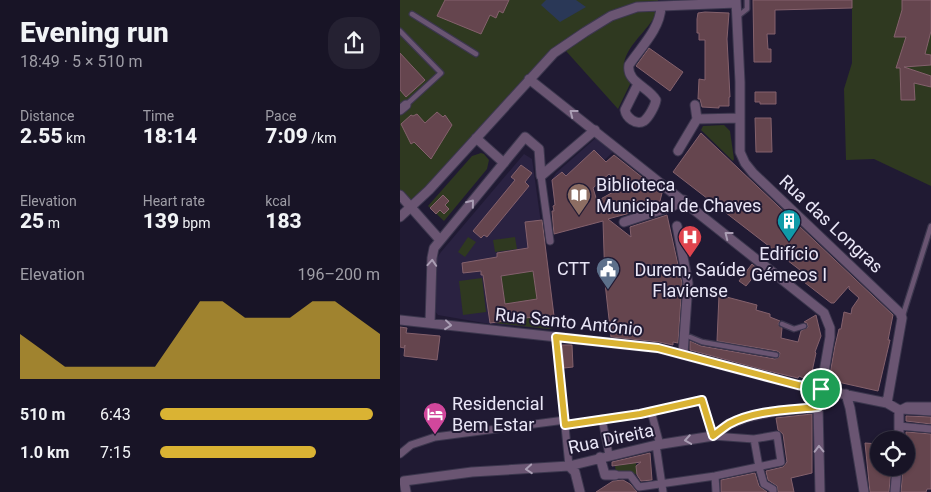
<!DOCTYPE html>
<meta charset="utf-8">
<style>
body{margin:0;font-family:Roboto,sans-serif;background:#252132;color:#f1f3f6;height:100vh;display:flex;flex-direction:column;font-size:19px;white-space:nowrap}
*{box-sizing:border-box;margin:0}
p{font-size:16px;color:#9f9ea7}
.icon{flex:none;width:28px;height:28px;fill:none;stroke:currentColor;stroke-width:2;stroke-linecap:round;stroke-linejoin:round}
.map{position:relative;flex:1;overflow:hidden}
.details{display:flex;flex-direction:column;background:#181426;width:400px}
.details>*{flex:none}
.fabs{position:absolute;left:470px;top:431px;display:grid;gap:10px}
.fabs a{display:grid;place-items:center;width:45px;height:45px;border-radius:50%;background:#181426;box-shadow:0 1px 4px #0004,0 0 0 1px #363343;font-size:25px}
.pin{position:absolute;display:grid;place-items:center;width:42px;height:42px;color:#fff;margin:-21px;border:2px solid #fff;border-radius:50%;box-shadow:0 1px 5px #0007}
.round{display:grid;place-items:center;flex:none;width:52px;height:52px;border-radius:20px;background:#252132}
.overview{display:flex;align-items:center;justify-content:space-between;height:85px;padding:0 20px}
h1{font-size:28px;font-weight:800;line-height:38px}
.metrics{display:grid;grid-template-columns:repeat(3,1fr);gap:8px;height:85px;padding:5px 20px}
.metrics div{display:grid;align-content:center}
.metrics b{font-size:21px;font-weight:800}
.metrics small{font-size:14px;font-weight:400}
.metrics p{font-size:14px}
.chart{height:140px;padding:10px 20px}
.chart p{display:flex;justify-content:space-between}
.chart svg{width:100%;height:90px;margin-top:5px;fill:#dab333;opacity:.7}
ul{padding:0 20px;list-style:none;font-size:16px}
li{display:grid;grid-template-columns:80px 60px 1fr;align-items:center;height:38px}
li i{height:12px;border-radius:6px;background:#dab333}
main{display:flex;flex:1;min-height:0}
.map>svg:first-child{display:block}
</style>
<main>
<section class="details">
<div class="overview"><div><h1>Evening run</h1><p>18:49 · 5 × 510 m</p></div><a class="round"><svg class="icon" aria-label="share" viewBox="0 0 24 24"><path d="M12 15V3M7 8l5-5 5 5M5 13v7h14v-7"/></svg></a></div>
<div class="metrics">
<div><p>Distance</p><b>2.55<small> km</small></b></div>
<div><p>Time</p><b>18:14</b></div>
<div><p>Pace</p><b>7:09<small> /km</small></b></div>
</div>
<div class="metrics">
<div><p>Elevation</p><b>25<small> m</small></b></div>
<div><p>Heart rate</p><b>139<small> bpm</small></b></div>
<div><p>kcal</p><b>183</b></div>
</div>
<div class="chart"><p><span>Elevation</span>196–200 m</p>
<svg viewBox="0 0 160 44" preserveAspectRatio="none"><path d="M0 44V22L10 30L20 38L30 38L40 38L50 38L60 38L70 22L80 6L90 6L100 14L110 14L120 14L130 6L140 6L150 14L160 22V44z"/></svg>
</div>
<ul>
<li><b>510 m</b>6:43<i style="width:97%"></i></li>
<li><b>1.0 km</b>7:15<i style="width:71%"></i></li>
</ul>
</section>
<div class="map">
<svg width="531" height="492" viewBox="0 0 531 492">
<rect width="100%" height="100%" fill="#201a33"/>
<path fill="#2a2241" d="M197,137L213,152L176,187L170,197L155,205L151,181L156,173Z
M124,154L132,159L154,316L155,325L154,328L148,329L90,324L38,315L34,310L37,258L41,252Z"/>
<path fill="#2f3920" d="M0,0H258C258,4 258,8 257,12C248,34 208,57 231,82L218,109L166,51L138,66L10,207L0,195Z
M452,0H531V186L474,159L446,160L444,89L452,63Z
M324,125L330,131L334,159L333,161L301,130L303,126Z
M81,153L84,154L89,160L87,169L44,221L28,206L72,156Z
M68,237L76,242L65,257L58,252Z
M115,237L117,249L95,252L93,240Z
M133,271L137,299L105,304L101,276Z
M82,278L86,312L63,315L59,281Z
M140,316L141,318L154,316L155,325L154,328L148,329L94,323Z
M236,462L237,474L216,473L215,466Z"/>
<path fill="#2a3857" d="M146,0H176L186,7L160,22L141,5Z"/>
<path fill="#65454e" stroke="#84616c" fill-rule="evenodd" d="M45,0H109L103,13L99,11L96,18L90,15L81,34L37,16Z
M353,0H452V8L375,10V34H367L368,49H371V62H354Z
M502,0H531V31L525,54L531,55V65L504,67L531,76V87L514,83L515,100H501L500,68H496L506,37H494L502,10Z
M305,12L329,13L327,39L330,97H329V106H319V108L302,107L300,99H298L299,79L305,80V40H299V33H297V19L298,13Z
M249,48L283,72L270,91L236,66Z
M0,53L25,80L6,97L0,90Z
M355,92H376V104H360V102H355Z
M37,112L43,117L45,115L52,125L31,159L14,142L11,144L1,124L11,115L13,116L17,114L25,123Z
M355,118H371L372,152H356Z
M301,133L493,315L488,340H490L478,391L429,380L435,346L439,329H441L444,312L451,314L452,308L459,298L449,289V286L434,303H431L404,282L409,277L273,172Z
M194,150L206,162L214,155L262,193L260,201L228,209L230,213L208,219L231,237L230,227L267,215L282,283L278,343L273,342V345L259,342L211,337L205,283L203,221L154,234L152,211H154L153,206L155,205L152,180L162,172L166,176ZM209,174L224,186L197,201L193,188Z
M121,165L132,173L125,182L129,186L87,237L84,235L81,238L73,231L115,180L111,177Z
M43,195L49,201L45,205L49,209L44,214L40,210L36,214L30,208Z
M142,220L154,316L140,318V316L90,323L83,275H81V271L63,273L62,263L97,257V253L128,248L125,222ZM133,271L137,299L105,304L101,276Z
M352,264L359,270L346,286L339,281Z
M319,295L357,305L356,310L370,314V317L380,321L378,324L382,328L381,338L398,342L401,331L408,327L407,323L404,322L416,315L421,336L415,352L416,353L410,381L399,376L398,378L364,370L290,350V341L301,346L375,359L379,357L380,353L377,351L317,341Z
M0,327L7,328L6,333L40,336L37,360L4,356L5,345L4,348L0,347Z
M162,345H172L173,367L164,368Z
M412,414V473L391,478L394,492H378L377,486L368,480L366,471L383,467L387,462L383,434L378,430L376,418Z
M506,416L531,417V424L506,421Z
M506,432L531,434V489H527L526,492H501L503,468H506Z
M465,443L479,444V468H491L489,492H470Z
M250,453L252,480L241,481L237,475L236,466L241,462L212,466V462Z
M355,473L359,486L367,492H321V480Z
M223,480L230,484L237,492H196L213,481Z"/>
<g fill="none" stroke-linecap="round" stroke-linejoin="round">
<g stroke="#3c374e" stroke-width="7">
<path id="service" d="M12,14L76,54
M338,16L347,9V0
M0,31L41,73L6,105
M503,315L531,226
M382,324L394,329L404,326
M290,337L302,342L376,355"/>
</g>
<g stroke="#3c374e" stroke-width="9">
<path id="pedestrian" d="M141,176L150,241
M156,337L169,466
M499,410L507,406H531
M501,410L531,412
M251,411L260,445
M202,419L209,455
M165,425L240,414L302,400L313,436L354,439L377,435L381,462L315,476L239,487L230,475H215
M499,426L531,429
M354,439L359,467L364,484L373,489V492
M256,445L263,492
M0,454L11,445L35,437L165,420
M315,476L316,492"/>
</g>
<g stroke="#3c374e" stroke-width="11">
<path id="minor" d="M336,0L340,82V152L345,163L353,173L500,313L502,318L487,403
M129,79L424,313L430,328V337L418,407L420,492
M238,84L225,110C226,117 236,126 244,121C249,117 255,106 256,100C249,87 226,82 229,65C241,47 260,29 261,7
M295,105L297,119
M0,110L6,105
M76,138L104,163
M278,151L297,119L340,118
M141,176L195,130
M0,195L40,240
M0,217L29,190L154,53L185,32L211,16L237,7L336,3
M224,222L273,206L284,200
M277,226L288,283L283,354
M0,320L258,348L398,385L487,403L499,410V440
M30,323L32,258L34,248L125,137L139,149L141,176
M446,394L450,408L464,492
M200,457L205,475H215
M169,466L175,472L180,492
M4,481L72,472L169,466L256,445L313,436L329,424L347,417L371,412L418,407
M4,481L6,492
M495,492L497,468"/>
</g>
<use href="#service" stroke="#6a5572" stroke-width="4.5"/>
<use href="#pedestrian" stroke="#6a5572" stroke-width="7"/>
<use href="#minor" stroke="#6a5572" stroke-width="9"/>
</g>
<defs><path id="oneway-chevron" d="M-2-3.5L2.5 0L-2 3.5" fill="none" stroke-width="1.6" stroke-linecap="round" stroke-linejoin="round" transform="scale(1.25)"/></defs>
<g stroke="#aa9eb4">
<use href="#oneway-chevron" transform="translate(173 113) rotate(-142)"/>
<use href="#oneway-chevron" transform="translate(71 203) rotate(-51)"/>
<use href="#oneway-chevron" transform="translate(328 235) rotate(-142)"/>
<use href="#oneway-chevron" transform="translate(32 263) rotate(-86)"/>
<use href="#oneway-chevron" transform="translate(48 325) rotate(6)"/>
<use href="#oneway-chevron" transform="translate(288 440) rotate(171)"/>
<use href="#oneway-chevron" transform="translate(419 449) rotate(-91)"/>
<use href="#oneway-chevron" transform="translate(129 469) rotate(176)"/>
</g>
<g fill="none" stroke-linecap="round" stroke-linejoin="round">
<g stroke="#fff" stroke-width="10">
<path id="route" d="M156,337L258,348L398,385L421,389L418,407C389,410 355,410 329,424C323,428 318,432 313,436L302,400L240,414L165,425Z"/>
</g>
<use href="#route" stroke="#dab333" stroke-width="6"/>
</g>
<defs>
<g id="library-pin" transform="scale(1.25)"><path d="M0 17L-7.5 6A9.5 9.5 0 1 1 7.5 6Z" fill="#8d6e63" stroke="#201a33"/><path d="M-6-4Q-3-5.5-.7-3.5V5Q-3 3-6 4ZM6-4Q3-5.5 .7-3.5V5Q3 3 6 4Z" fill="#fff"/></g>
<g id="building-pin" transform="scale(1.25)"><path d="M0 17L-7.5 6A9.5 9.5 0 1 1 7.5 6Z" fill="#0f9aa8" stroke="#201a33"/><path d="M-4-6H4V6H1V3H-1V6H-4ZM-2.5-4.3h1.7v1.8h-1.7ZM.8-4.3h1.7v1.8H.8ZM-2.5-1h1.7V.8h-1.7ZM.8-1h1.7V.8H.8Z" fill="#fff"/></g>
<g id="hospital-pin" transform="scale(1.25)"><path d="M0 17L-7.5 6A9.5 9.5 0 1 1 7.5 6Z" fill="#e0444e" stroke="#201a33"/><path d="M-5-5h3v3.5h4V-5h3V5h-3V1.5h-4V5h-3Z" fill="#fff"/></g>
<g id="civic-pin" transform="scale(1.25)"><path d="M0 17L-7.5 6A9.5 9.5 0 1 1 7.5 6Z" fill="#5c6f8a" stroke="#201a33"/><path d="M-.6-6.5H3V-4.5H.6V-3L4-1V1h2V6H-6V1h2V-1L-.6-3ZM-1.2 2.5V6h2.4V2.5Z" fill="#fff"/></g>
<g id="hotel-pin" transform="scale(1.25)"><path d="M0 17L-7.5 6A9.5 9.5 0 1 1 7.5 6Z" fill="#d1479c" stroke="#201a33"/><path d="M-6-4.5h1.5V1H6V5H4.5V3h-9V5H-6ZM-4 0a1.8 1.8 0 1 1 3.6 0ZM.5 0V-2.5h3Q6-2.5 6 0Z" fill="#fff"/></g>
</defs>
<g fill-rule="evenodd">
<use href="#library-pin" x="179" y="195"/>
<use href="#building-pin" x="389" y="221"/>
<use href="#hospital-pin" x="290" y="237"/>
<use href="#civic-pin" x="208" y="269"/>
<use href="#hotel-pin" x="35" y="414"/>
</g>
<g text-anchor="middle" stroke-width="4" stroke-linejoin="round" paint-order="stroke">
<g font-size="18" fill="#e9e6f7" stroke="#201a33" text-anchor="start">
<text x="196" y="191">Biblioteca<tspan x="196" dy="21">Municipal de Chaves</tspan></text>
<text x="389" y="260" text-anchor="middle">Edifício<tspan x="389" dy="21">Gémeos I</tspan></text>
<text x="190" y="275" text-anchor="end">CTT</text>
<text x="290" y="276" text-anchor="middle">Durem, Saúde<tspan x="290" dy="21">Flaviense</tspan></text>
<text x="52" y="410">Residencial<tspan x="52" dy="21">Bem Estar</tspan></text>
</g>
<g font-size="18" fill="#e9e6f7" stroke="#201a33">
<text transform="translate(431 224) rotate(43)" y="6">Rua das Longras</text>
<text transform="translate(169 322) rotate(6)" y="6">Rua Santo António</text>
<text transform="translate(211 439) rotate(-12)" y="6">Rua Direita</text>
</g>
</g>
</svg>
<div class="fabs">
<a><svg class="icon" aria-label="locate" viewBox="0 0 24 24"><circle cx="12" cy="12" r="6"/><path d="M12 2v4M12 18v4M2 12h4M18 12h4"/></svg></a>
</div>
<div class="pin" style="left:421px;top:389px;background:#1e9e55"><svg class="icon" aria-label="arrive" viewBox="0 0 24 24"><path d="M6 21V4h12l-3 4 3 4H6"/></svg></div>
</div>
</main>
